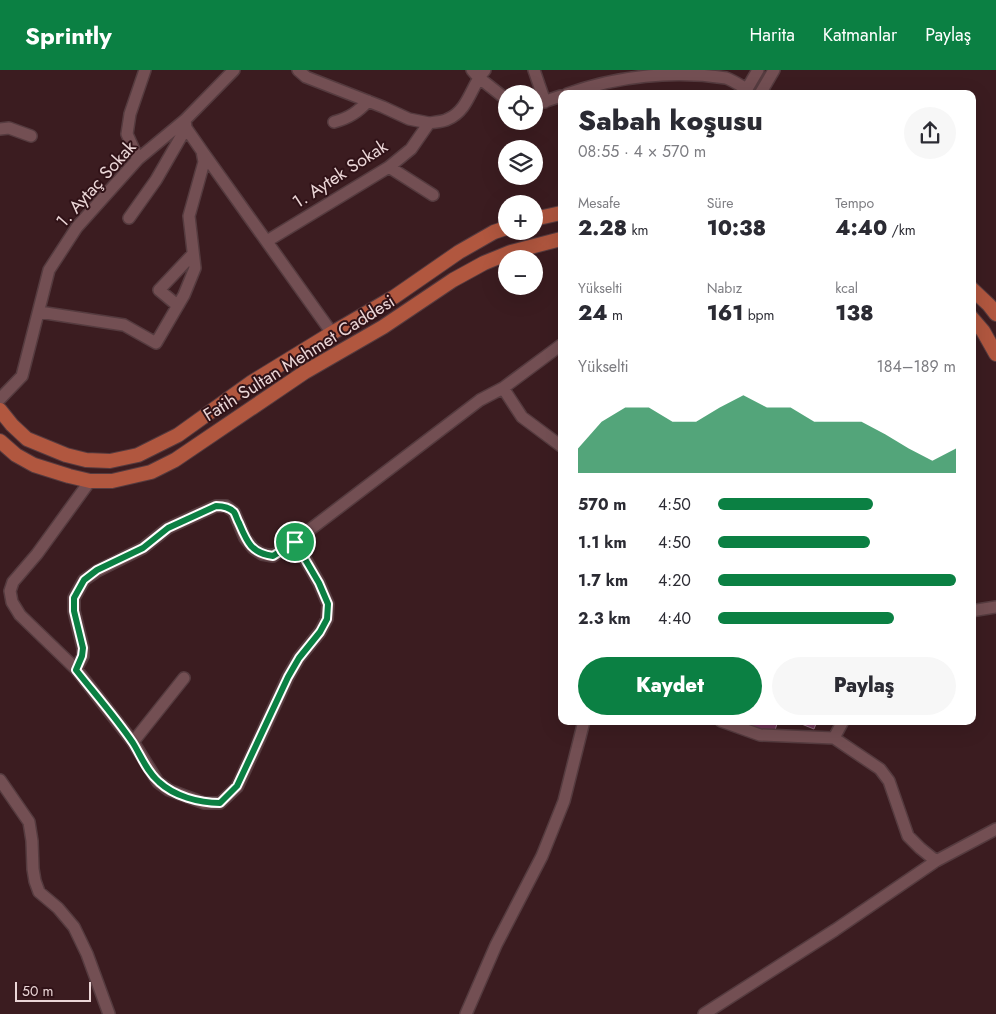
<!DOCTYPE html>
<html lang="tr">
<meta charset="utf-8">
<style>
body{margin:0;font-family:Jost,sans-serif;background:#f7f7f7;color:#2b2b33;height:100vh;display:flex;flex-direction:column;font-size:19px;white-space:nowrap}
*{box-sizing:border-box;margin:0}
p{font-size:16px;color:#7c7c81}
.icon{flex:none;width:28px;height:28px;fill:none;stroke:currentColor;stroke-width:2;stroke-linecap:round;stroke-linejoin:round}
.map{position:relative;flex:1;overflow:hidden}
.details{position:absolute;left:558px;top:20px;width:418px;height:635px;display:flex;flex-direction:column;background:#fff;border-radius:10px;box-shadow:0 5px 20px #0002}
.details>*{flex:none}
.buttons{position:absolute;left:498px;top:15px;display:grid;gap:10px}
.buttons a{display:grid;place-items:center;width:45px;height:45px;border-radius:50%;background:#fff;box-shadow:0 5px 20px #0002;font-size:25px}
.scale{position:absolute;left:15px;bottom:12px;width:76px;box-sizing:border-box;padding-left:5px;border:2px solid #ebd6d7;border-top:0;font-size:14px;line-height:18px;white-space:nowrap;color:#ebd6d7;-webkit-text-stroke:4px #301217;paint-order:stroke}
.pin{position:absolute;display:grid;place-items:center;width:42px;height:42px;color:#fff;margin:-21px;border:2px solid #fff;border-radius:50%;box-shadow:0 1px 5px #0007}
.round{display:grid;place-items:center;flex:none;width:52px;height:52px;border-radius:26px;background:#f7f7f7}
.headline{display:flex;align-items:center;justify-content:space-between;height:85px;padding:0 20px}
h1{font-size:28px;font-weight:800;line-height:38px}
.figures{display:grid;grid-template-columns:repeat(3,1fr);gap:8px;height:85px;padding:5px 20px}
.figures div{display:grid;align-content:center}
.figures b{font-size:21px;font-weight:800}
.figures small{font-size:14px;font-weight:400}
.figures p{font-size:14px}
.chart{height:140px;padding:10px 20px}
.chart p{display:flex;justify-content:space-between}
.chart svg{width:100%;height:90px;margin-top:5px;fill:#0b8043;opacity:.7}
.action{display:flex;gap:10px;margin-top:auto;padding:10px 20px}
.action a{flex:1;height:58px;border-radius:30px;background:#0b8043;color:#fff;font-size:20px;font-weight:800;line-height:58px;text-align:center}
.action a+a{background:#f7f7f7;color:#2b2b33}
ul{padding:0 20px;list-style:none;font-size:16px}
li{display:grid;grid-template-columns:80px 60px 1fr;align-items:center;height:38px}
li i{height:12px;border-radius:6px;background:#0b8043}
header{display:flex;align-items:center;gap:30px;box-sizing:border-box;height:70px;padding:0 25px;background:#0b8043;color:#fff}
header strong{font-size:24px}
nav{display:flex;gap:28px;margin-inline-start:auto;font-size:18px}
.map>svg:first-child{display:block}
</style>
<header>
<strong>Sprintly</strong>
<nav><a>Harita</a><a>Katmanlar</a><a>Paylaş</a></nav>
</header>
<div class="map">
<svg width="996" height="944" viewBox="0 0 996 944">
<rect width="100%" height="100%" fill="#3b1c20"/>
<path fill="#6b3353" stroke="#8c6b7c" d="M751,651H778L773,666L749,657Z
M794,651H817L814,659Z"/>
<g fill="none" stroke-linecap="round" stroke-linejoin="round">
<g stroke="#553b3f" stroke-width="14">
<path id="minor" d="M298,0L306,7L383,37L409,49L429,53
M472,0L478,7L506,29
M534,0L545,32
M567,24C617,6 673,0 726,8C734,11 741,16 747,19
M744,24L758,0
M760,24L774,0
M534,35L561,26
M334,52C349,48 358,42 368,31
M0,59L9,58L31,66
M202,81L332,263
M138,89L127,64L130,44L145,0
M389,97L433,125
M129,148L156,110L186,58
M267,171L389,97L411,79L429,53C435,52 443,52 448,49C469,40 471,15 485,0
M177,235L159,220L193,184
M39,242L124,255L156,273L184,225L195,198L189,146L204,92L202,81L186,58L185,50
M503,318L522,347L561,376
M0,329L22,306L49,200L77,157L138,89L185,50L234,0
M90,411L37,484L13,512L10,521L12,532L20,545L76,599L133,672L158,712L169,720L204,733H220L237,717L288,607L299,588L320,562L327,549L328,534L319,513L295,471
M971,541L996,537
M76,599L83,586V578L74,541V528L84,510L97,501L143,478L168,458L216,436H226L234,442L245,468L253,478L262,484L273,486L295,471L480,330L503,318L561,275
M721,651L760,665L834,668L843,651
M834,668L880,699L889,711L908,766L920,778L936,791
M133,672L184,608
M0,710L29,752L32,771L33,799L35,811L39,822L58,838L74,857L87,884L109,944
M466,944L496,875L542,786L564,731L584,651
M704,944L835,860L936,791L996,759"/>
</g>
<g stroke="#553b3f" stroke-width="16">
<path id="major" d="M534,149L561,143
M971,218L989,235L996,244
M971,247L983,261L996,284
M0,340L12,355L27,369L66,385L86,390L110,391L138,385L178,365L252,312L332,263L394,227L459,182L494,162L506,158
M0,371L16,385L34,395L69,406L90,411H112L151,402L175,390L305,302L383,257L453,210L484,193L511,182L561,169"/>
</g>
<use href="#minor" stroke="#734f53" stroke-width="11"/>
<use href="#major" stroke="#b1573f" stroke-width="14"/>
</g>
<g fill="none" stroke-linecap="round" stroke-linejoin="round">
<g stroke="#fff" stroke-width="10">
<path id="route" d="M216,436C222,436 229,437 234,442C236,445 237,450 239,453C247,472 251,483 273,486L295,472L319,513L328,534L327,549L320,562L299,588L288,607L237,716L220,733C199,733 174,726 159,712C147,702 141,686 133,673C116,648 95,624 76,600L82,586L83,578L74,541V528L84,510L97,500L143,478L168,458Z"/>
</g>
<use href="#route" stroke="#0b8043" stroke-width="6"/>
</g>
<g text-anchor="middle" stroke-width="4" stroke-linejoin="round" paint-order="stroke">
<g font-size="18" fill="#ebd6d7" stroke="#301217">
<text transform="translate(340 104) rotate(-33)" y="6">1. Aytek Sokak</text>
<text transform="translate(96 114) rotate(-48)" y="6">1. Aytaç Sokak</text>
<text transform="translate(299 288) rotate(-32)" y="6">Fatih Sultan Mehmet Caddesi</text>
</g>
</g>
</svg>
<div class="buttons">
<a><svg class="icon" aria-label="locate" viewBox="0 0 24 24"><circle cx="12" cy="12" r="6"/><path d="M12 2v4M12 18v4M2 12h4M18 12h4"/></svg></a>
<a><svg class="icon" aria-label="layers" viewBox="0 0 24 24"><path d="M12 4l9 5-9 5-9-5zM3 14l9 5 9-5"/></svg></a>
<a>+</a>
<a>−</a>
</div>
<div class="scale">50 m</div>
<div class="pin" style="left:295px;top:472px;background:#1e9e55"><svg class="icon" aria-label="arrive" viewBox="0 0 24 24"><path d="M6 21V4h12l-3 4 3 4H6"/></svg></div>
<section class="details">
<div class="headline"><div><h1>Sabah koşusu</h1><p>08:55 · 4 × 570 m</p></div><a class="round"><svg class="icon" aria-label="share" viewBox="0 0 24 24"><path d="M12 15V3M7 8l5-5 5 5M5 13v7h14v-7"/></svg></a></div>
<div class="figures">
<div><p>Mesafe</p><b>2.28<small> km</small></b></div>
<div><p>Süre</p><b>10:38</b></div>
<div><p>Tempo</p><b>4:40<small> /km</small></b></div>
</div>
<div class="figures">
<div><p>Yükselti</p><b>24<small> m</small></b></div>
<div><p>Nabız</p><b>161<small> bpm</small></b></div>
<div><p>kcal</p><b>138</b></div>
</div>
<div class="chart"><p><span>Yükselti</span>184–189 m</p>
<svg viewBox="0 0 160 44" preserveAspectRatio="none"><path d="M0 44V32L10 19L20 12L30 12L40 19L50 19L60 12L70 6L80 12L90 12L100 19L110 19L120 19L130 25L140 32L150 38L160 32V44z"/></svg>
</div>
<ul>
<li><b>570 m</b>4:50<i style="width:65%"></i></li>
<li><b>1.1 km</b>4:50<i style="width:64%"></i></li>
<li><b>1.7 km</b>4:20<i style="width:100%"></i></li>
<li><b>2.3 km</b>4:40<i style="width:74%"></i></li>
</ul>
<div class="action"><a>Kaydet</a><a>Paylaş</a></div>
</section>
</div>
